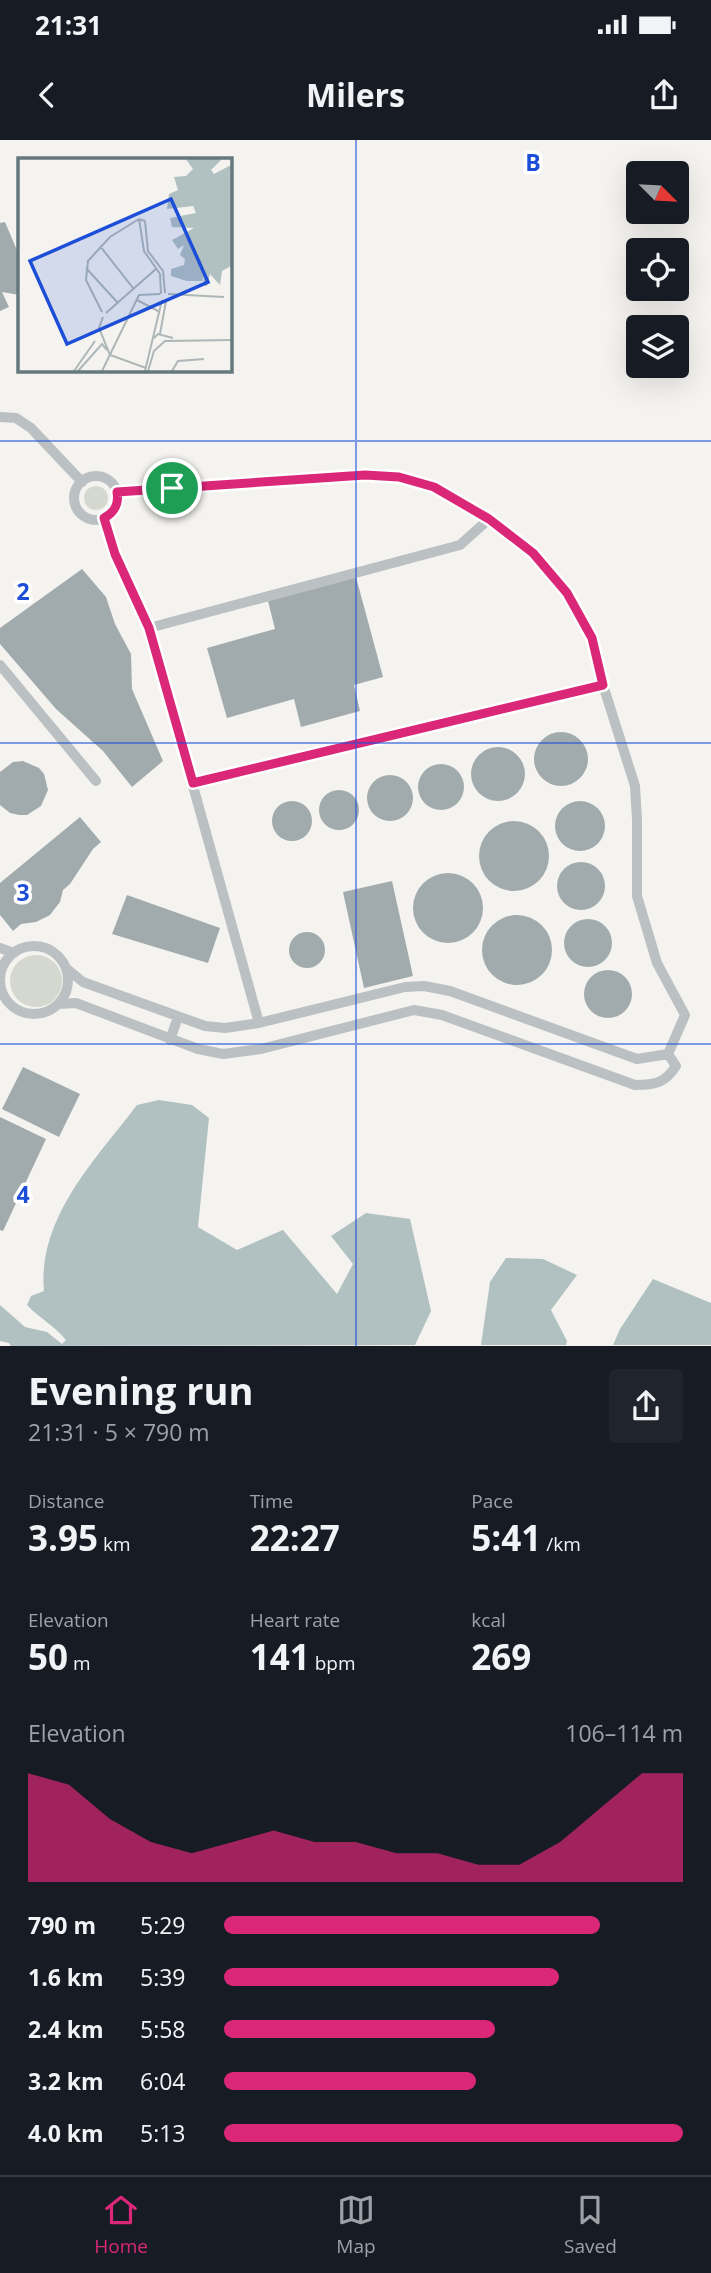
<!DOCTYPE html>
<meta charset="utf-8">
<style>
body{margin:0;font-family:"Open Sans",sans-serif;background:#20242c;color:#f1f3f6;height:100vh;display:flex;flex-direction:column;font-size:26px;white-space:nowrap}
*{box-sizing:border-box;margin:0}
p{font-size:23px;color:#9ea1a6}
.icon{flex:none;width:38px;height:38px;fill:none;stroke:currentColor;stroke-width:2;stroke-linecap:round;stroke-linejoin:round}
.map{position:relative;height:1206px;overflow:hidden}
.details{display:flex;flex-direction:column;background:#171b24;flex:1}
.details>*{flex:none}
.needle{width:46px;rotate:114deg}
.buttons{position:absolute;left:626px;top:21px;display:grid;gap:14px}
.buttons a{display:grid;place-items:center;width:63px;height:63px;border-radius:7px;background:#171b24;box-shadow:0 7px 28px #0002;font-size:35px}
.pin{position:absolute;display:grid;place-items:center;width:60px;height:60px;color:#fff;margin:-30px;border:4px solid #fff;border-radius:50%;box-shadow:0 2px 7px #0007}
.round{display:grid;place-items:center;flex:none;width:74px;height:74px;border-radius:7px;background:#20242c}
.summary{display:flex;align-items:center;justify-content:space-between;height:119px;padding:0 28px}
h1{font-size:38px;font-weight:700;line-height:52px}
.stats{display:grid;grid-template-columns:repeat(3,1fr);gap:10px;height:119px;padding:7px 28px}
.stats div{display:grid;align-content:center}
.stats b{font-size:35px;font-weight:700}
.stats small{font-size:19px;font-weight:400}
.stats p{font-size:19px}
.chart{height:196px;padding:14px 28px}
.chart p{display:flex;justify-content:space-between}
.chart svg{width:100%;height:126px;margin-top:7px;fill:#db2777;opacity:.7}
ul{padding:0 28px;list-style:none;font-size:23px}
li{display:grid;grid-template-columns:112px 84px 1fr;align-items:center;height:52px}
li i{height:18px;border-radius:9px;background:#db2777}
.status{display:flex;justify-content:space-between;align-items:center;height:49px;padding:0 35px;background:#171b24;direction:ltr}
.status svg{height:19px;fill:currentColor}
header{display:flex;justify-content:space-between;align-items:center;height:91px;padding:0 28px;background:#171b24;font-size:32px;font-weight:700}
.tab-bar{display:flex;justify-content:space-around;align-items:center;height:98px;border-top:2px solid #363941;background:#171b24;font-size:19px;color:#9ea1a6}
.tab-bar a{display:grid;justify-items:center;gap:4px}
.tab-bar .selected{color:#db2777}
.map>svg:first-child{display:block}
</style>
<div class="status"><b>21:31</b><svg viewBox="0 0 49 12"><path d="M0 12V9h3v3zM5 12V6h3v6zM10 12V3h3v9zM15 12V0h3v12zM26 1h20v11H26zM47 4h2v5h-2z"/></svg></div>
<header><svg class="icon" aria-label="back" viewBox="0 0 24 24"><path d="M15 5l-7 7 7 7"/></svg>Milers<svg class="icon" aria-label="share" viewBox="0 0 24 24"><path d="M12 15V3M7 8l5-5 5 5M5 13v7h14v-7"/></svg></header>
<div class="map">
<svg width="711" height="1206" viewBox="0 0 711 1206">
<rect width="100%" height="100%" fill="#f4f3f0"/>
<path fill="#d4d8cf" d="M84 358a12 12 0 1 1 24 0a12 12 0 1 1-24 0Z
M10 841a26 26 0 1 1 52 0a26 26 0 1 1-52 0Z"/>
<path fill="#b1c0c1" d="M159,960L192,965L209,978L198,1087L237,1110L283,1090L337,1154L353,1124L331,1096L366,1073L410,1079L431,1171L415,1205L11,1206L9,1203L0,1201V1165L25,1187L47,1192L62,1204L66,1200C55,1186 39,1178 27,1165L31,1156L44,1151C37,1078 96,1019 137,965Z
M506,1118L543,1119L577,1135L551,1170L567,1201L566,1205H481L490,1142Z
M653,1139L711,1163V1205H613L620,1189Z"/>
<path fill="#a1abae" d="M5,82L19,115V155L2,152L9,167L0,171V83Z
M82,429L106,457L115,484L131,514L132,549L163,621L132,647L103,611L56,569L0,504V488Z
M356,437L383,537L354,545L360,571L301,587L294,559L227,578L207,508L275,489L268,461Z
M534 619a27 27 0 1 1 54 0a27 27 0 1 1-54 0Z
M471 634a27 27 0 1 1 54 0a27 27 0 1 1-54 0Z
M23,621L39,628L44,634L48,650L41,666L27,675H19L10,673L0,665V632L13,622Z
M418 647a23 23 0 1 1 46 0a23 23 0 1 1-46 0Z
M367 658a23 23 0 1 1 46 0a23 23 0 1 1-46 0Z
M319 670a20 20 0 1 1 40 0a20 20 0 1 1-40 0Z
M272 681a20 20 0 1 1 40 0a20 20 0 1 1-40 0Z
M555 686a25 25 0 1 1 50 0a25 25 0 1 1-50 0Z
M80,677L101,702L93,709L70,744L63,750L60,762L50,775L36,782L21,784L13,791L0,775V743Z
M479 716a35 35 0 1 1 70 0a35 35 0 1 1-70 0Z
M557 746a24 24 0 1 1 48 0a24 24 0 1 1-48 0Z
M413 768a35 35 0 1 1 70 0a35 35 0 1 1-70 0Z
M392,741L413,836L364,848L343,752Z
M127,755L220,788L208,823L112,794Z
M482 810a35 35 0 1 1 70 0a35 35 0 1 1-70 0Z
M564 803a24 24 0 1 1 48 0a24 24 0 1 1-48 0Z
M289 810a18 18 0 1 1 36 0a18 18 0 1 1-36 0Z
M584 854a24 24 0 1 1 48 0a24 24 0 1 1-48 0Z
M23,927L80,954L59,997L2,969Z
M0,977L46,999L3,1091L0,1090Z"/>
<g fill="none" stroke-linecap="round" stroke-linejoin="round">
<path stroke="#bbc0c2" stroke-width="10" d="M0,277L16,278L31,288L82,342
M74 358a22 22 0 1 1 44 0a22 22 0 1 1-44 0Z
M117,352L365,335L399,337L434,347L489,379L533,413L567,453L592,498L603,545L635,646L637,680V756L657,823L685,875L668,914
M104,378L115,414L149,488L259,883
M149,488L460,405L489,379
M0,525L96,641
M193,643L603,545
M0 840a34 34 0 1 1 68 0a34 34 0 1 1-68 0Z
M0,808L14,813
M66,828L83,842L205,886L225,888L259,883L405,847L424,846L450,851L637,919L668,914
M58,864L76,863L198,909L223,914L261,909L414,870L442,875L635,945C655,945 665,943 676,926L668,914
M170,900L178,877"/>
</g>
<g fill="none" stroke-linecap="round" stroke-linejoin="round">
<g stroke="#fff" stroke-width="14">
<path id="route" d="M365,335L399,337L434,347L489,379L533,413L567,453L592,498L603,545L193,643L149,488L115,414L104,378C115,372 119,364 117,352Z"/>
</g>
<use href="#route" stroke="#db2777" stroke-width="9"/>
</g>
<path fill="none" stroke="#1d4ed8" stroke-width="2" stroke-opacity="0.55" d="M356,0V1206M0,301H711M0,603H711M0,904H711"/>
<g transform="translate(18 18)">
<rect width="214" height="214" fill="#f4f3f0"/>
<path d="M167,0H212L204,1L193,12L196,16L213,7V108L204,113L202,127L192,116L189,128L185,127L186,118L184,123H169L153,118V111L166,107L167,101L162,97L166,87L160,91L154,82L176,70L154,69L152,60L178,55L175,48L149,51L151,36L160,32L156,19L168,18L175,11Z" fill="#b1c0c1"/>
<path fill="none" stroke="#aeb7b8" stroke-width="2" d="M121,61L127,63L130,93L145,113L147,135M121,61L126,93L142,116L143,136M82,88L115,130M68,110L99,144M150,136L206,139M119,142L142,154M84,154L68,122L70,103L92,79L121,61M88,155L139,110M85,159L81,170L92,197L128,210M142,176L148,143M136,180L140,176L155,180M56,213L77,183M60,213L84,186L89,192M84,213L121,137L142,136M127,213L144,142M130,213L136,193L147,183L214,182M154,213L160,203L186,201"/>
<path fill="#1d4ed8" fill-opacity="0.15" stroke="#1d4ed8" stroke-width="3.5" d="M153,41L190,124L49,186L12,103Z"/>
<rect width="214" height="214" fill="none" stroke="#65787e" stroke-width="3.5"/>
</g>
<g font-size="23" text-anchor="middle" font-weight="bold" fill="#1d4ed8" stroke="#fff" stroke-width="7" stroke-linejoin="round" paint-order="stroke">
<text x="533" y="31">B</text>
<text x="23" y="460">2</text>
<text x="23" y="761">3</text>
<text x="23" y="1063">4</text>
</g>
</svg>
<div class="buttons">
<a><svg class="needle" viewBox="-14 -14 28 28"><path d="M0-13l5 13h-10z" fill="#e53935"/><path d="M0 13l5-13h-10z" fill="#9ea1a6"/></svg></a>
<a><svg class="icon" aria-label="locate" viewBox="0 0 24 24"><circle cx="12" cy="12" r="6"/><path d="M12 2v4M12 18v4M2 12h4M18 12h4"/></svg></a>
<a><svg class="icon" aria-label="layers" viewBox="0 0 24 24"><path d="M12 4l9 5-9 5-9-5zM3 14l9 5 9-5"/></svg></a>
</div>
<div class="pin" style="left:172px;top:348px;background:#1e9e55"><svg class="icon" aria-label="arrive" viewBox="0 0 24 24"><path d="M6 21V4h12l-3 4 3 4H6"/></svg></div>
</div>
<section class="details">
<div class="summary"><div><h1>Evening run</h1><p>21:31 · 5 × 790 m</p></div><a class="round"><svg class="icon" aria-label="share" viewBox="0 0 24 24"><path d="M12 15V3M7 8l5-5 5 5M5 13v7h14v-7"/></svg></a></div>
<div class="stats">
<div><p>Distance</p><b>3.95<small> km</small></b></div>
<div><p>Time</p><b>22:27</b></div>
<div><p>Pace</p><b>5:41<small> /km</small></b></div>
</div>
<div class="stats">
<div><p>Elevation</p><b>50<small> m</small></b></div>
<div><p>Heart rate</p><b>141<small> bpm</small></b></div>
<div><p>kcal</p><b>269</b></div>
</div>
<div class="chart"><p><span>Elevation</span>106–114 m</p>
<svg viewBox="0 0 160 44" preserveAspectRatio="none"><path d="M0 44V6L10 10L20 22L30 30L40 34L50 30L60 26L70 30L80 30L90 34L100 34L110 38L120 38L130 30L140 18L150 6L160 6V44z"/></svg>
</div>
<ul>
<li><b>790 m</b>5:29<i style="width:82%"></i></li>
<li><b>1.6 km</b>5:39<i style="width:73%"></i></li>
<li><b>2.4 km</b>5:58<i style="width:59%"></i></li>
<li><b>3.2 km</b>6:04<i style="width:55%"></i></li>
<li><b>4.0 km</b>5:13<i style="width:100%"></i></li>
</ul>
</section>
<nav class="tab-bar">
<a class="selected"><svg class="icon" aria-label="home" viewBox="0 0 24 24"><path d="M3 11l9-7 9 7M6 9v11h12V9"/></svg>Home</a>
<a><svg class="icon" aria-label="map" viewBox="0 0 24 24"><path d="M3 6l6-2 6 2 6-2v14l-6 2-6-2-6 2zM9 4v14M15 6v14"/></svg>Map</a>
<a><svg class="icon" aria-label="saved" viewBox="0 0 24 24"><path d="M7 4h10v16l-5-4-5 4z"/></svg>Saved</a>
</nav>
